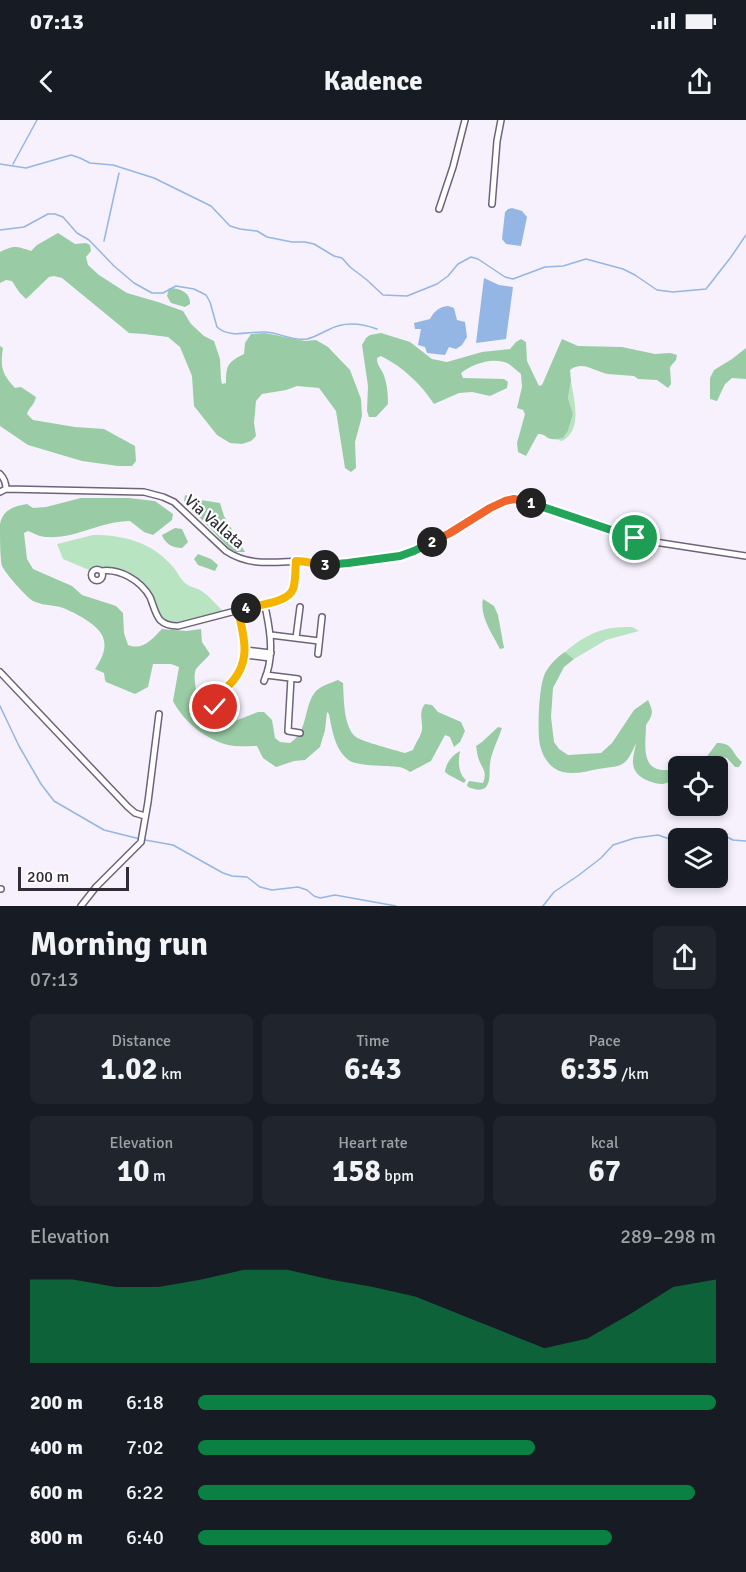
<!DOCTYPE html>
<meta charset="utf-8">
<style>
body{margin:0;font-family:Signika,sans-serif;background:#20242c;color:#f1f3f6;height:100vh;display:flex;flex-direction:column;font-size:22px;white-space:nowrap}
*{box-sizing:border-box;margin:0}
p{font-size:20px;color:#9ea1a6}
.icon{flex:none;width:33px;height:33px;fill:none;stroke:currentColor;stroke-width:2;stroke-linecap:round;stroke-linejoin:round}
.map{position:relative;height:786px;overflow:hidden}
.details{display:flex;flex-direction:column;background:#171b24;flex:1}
.details>*{flex:none}
.controls{position:absolute;left:668px;top:636px;display:grid;gap:12px}
.controls a{display:grid;place-items:center;width:60px;height:60px;border-radius:9px;background:#171b24;box-shadow:0 3px 9px #0003;font-size:30px}
.scale{position:absolute;left:18px;bottom:15px;width:111px;box-sizing:border-box;padding-left:6px;border:3px solid #312c37;border-top:0;font-size:16px;line-height:21px;white-space:nowrap;color:#312c37;-webkit-text-stroke:4px #fff;paint-order:stroke}
.pin{position:absolute;display:grid;place-items:center;width:51px;height:51px;color:#fff;margin:-26px;border:3px solid #fff;border-radius:50%;box-shadow:0 2px 6px #0007}
.km{position:absolute;width:30px;height:30px;margin:-15px;border-radius:50%;background:#222;color:#fff;font-size:16px;line-height:30px;text-align:center}
.round{display:grid;place-items:center;flex:none;width:63px;height:63px;border-radius:9px;background:#20242c}
.overview{display:flex;align-items:center;justify-content:space-between;height:102px;padding:0 30px}
h1{font-size:33px;font-weight:700;line-height:45px}
.figures{display:grid;grid-template-columns:repeat(3,1fr);gap:9px;height:102px;padding:6px 30px}
.figures div{display:grid;align-content:center;border-radius:9px;background:#20242c;text-align:center}
.figures b{font-size:30px;font-weight:700}
.figures small{font-size:16px;font-weight:400}
.figures p{font-size:16px}
.chart{height:168px;padding:12px 30px}
.chart p{display:flex;justify-content:space-between}
.chart svg{width:100%;height:108px;margin-top:6px;fill:#0b8043;opacity:.7}
ul{padding:0 30px;list-style:none;font-size:20px}
li{display:grid;grid-template-columns:96px 72px 1fr;align-items:center;height:45px}
li i{height:15px;border-radius:8px;background:#0b8043}
.status{display:flex;justify-content:space-between;align-items:center;height:42px;padding:0 30px;background:#171b24;direction:ltr}
.status svg{height:16px;fill:currentColor}
header{display:flex;justify-content:space-between;align-items:center;height:78px;padding:0 30px;background:#171b24;font-size:27px;font-weight:700}
.map>svg:first-child{display:block}
</style>
<div class="status"><b>07:13</b><svg viewBox="0 0 49 12"><path d="M0 12V9h3v3zM5 12V6h3v6zM10 12V3h3v9zM15 12V0h3v12zM26 1h20v11H26zM47 4h2v5h-2z"/></svg></div>
<header><svg class="icon" aria-label="back" viewBox="0 0 24 24"><path d="M15 5l-7 7 7 7"/></svg>Kadence<svg class="icon" aria-label="share" viewBox="0 0 24 24"><path d="M12 15V3M7 8l5-5 5 5M5 13v7h14v-7"/></svg></header>
<div class="map">
<svg width="746" height="786" viewBox="0 0 746 786">
<rect width="100%" height="100%" fill="#f6f1fd"/>
<path fill="#b8e4c1" d="M571,261C574,280 583,310 562,321L555,319L563,318L568,311L573,294L568,278Z
M93,415C124,415 152,422 173,447C177,451 179,457 184,462C189,467 194,467 200,470C209,475 217,486 224,492L176,504L170,503L163,498L159,492L154,478L147,468L131,455L114,449L97,448L89,450L63,439L57,424Z
M632,507L639,511L606,520L574,539L565,532C577,521 595,510 612,508C619,507 626,507 632,507Z"/>
<path fill="#99cca4" d="M58,113L75,124L86,123L90,125L91,131L86,137L88,145L99,155L127,173L158,182L183,191L191,204L204,216L214,221L220,239L221,259L222,264L226,263C226,245 228,242 244,234L245,223L251,214L265,213L305,221L316,220L328,227L350,250L361,279L362,296L355,322L356,348L351,352L345,348L336,291L319,268L297,266L286,270L262,274L256,281L254,303L256,316L251,321L242,324L230,323L217,315L194,286L192,256L180,227L168,217L144,214L129,213L62,158L54,156L49,157L26,179L19,172L12,161L6,160L0,163V132C14,125 16,126 31,131L37,125Z
M169,168C179,168 191,172 190,184L185,187L171,183L167,176Z
M381,213L410,222L432,239L447,242L482,232L510,229L516,222L521,219L526,222L527,241L539,266L542,265L562,219L578,226L622,227L655,234L670,233L677,235L676,240L670,247L671,264L668,268L657,260L638,259L634,256C625,255 617,255 608,254C595,252 583,240 570,250L571,261L568,278L573,294L568,311L563,318C558,319 553,320 548,318C544,315 543,314 538,314L526,336L518,332L517,323L525,294L523,290L517,288L522,267L521,254C517,251 513,247 509,244C494,236 472,244 461,253L463,258L504,259L508,262L507,268L490,276L472,272L459,273L434,284C421,264 403,247 381,236L377,238C377,245 380,247 383,253C387,263 388,273 388,284L376,297H369L367,291L368,266L362,225L366,218L370,215Z
M0,226L3,228C0,247 2,254 15,268L21,267L36,277C34,286 29,287 27,294L33,300L75,307L104,309L135,326L136,341L132,346H118L82,341L28,325L0,306Z
M746,228V259L732,258L725,264L717,281L710,279V258L714,250L732,239Z
M185,375L201,380L220,383L224,396L245,432H236L230,429L184,381Z
M81,378H128L155,381L173,394L172,400L153,415L144,412L130,401C101,401 76,419 46,417C40,417 33,413 28,411L24,413L27,439L33,449L72,466L82,475L116,486L123,493L124,513L128,525C143,531 152,519 162,509L186,511L201,509L202,522L210,534C206,539 200,544 196,549C192,557 198,574 197,584L205,593L215,594L222,600L235,601L258,592H264L272,600L275,618L280,622L290,623C309,611 303,586 316,571C322,565 331,563 338,560L343,563C344,577 343,607 356,617C363,622 395,630 405,633L413,630C415,624 421,616 422,610C423,600 418,593 425,584L432,585L438,592L461,602L465,611L460,622L454,627L450,617L445,615L431,641L410,652C400,645 399,648 388,646C379,646 357,645 350,641C335,631 332,610 329,594L327,592L325,610L320,627L305,640L294,641L276,647L263,638L257,626C248,626 236,627 228,625C205,619 184,602 173,581L179,547L171,544H153L148,567L135,574L106,562L105,560L104,553L95,549C102,539 108,527 102,515C96,503 72,491 60,487C51,485 41,485 33,481C26,477 5,453 2,446C0,439 0,412 0,404C3,389 15,386 27,384L33,388L46,387Z
M175,408L182,409L188,422L182,428C173,428 165,424 162,415Z
M198,434L211,439L218,445L215,451L198,445L194,439Z
M483,479L494,486L498,495L504,528L500,529C493,515 479,496 483,479Z
M565,532L574,539L564,547L553,568L551,597L554,622L559,629L568,635L601,633L612,623L634,590L648,580C653,591 654,594 646,605C646,621 640,649 663,650C669,650 673,650 678,648V660C673,661 668,663 663,664C653,664 637,658 634,648C631,640 635,631 636,623C625,648 624,645 598,649C584,652 567,657 554,648C546,642 542,634 540,625C537,612 539,568 544,556C547,547 557,537 565,532Z
M498,607L502,608C498,620 491,633 490,644C489,652 491,661 486,667C481,672 474,669 468,667L467,665L469,661L483,663C488,650 481,648 478,637C477,634 477,630 476,626L482,622Z
M717,623C734,623 731,633 742,642L739,647H735L727,638L723,637L717,647L682,646L693,642L705,639Z
M460,631C458,642 458,653 466,660L464,663L449,655L445,652C446,643 452,635 460,631Z"/>
<path fill="#93b6e5" d="M512,88L522,91L527,97L521,126L506,124L502,119L505,92L508,89Z
M484,158L499,165L513,167L506,219L476,223Z
M448,186L454,188L457,200L465,202L467,217L462,225L456,229L449,227L445,235L427,233L425,227L418,225L421,209H415L414,203L430,199C434,191 439,187 448,186Z"/>
<g fill="none" stroke-linecap="round" stroke-linejoin="round">
<path stroke="#93b6e5" stroke-width="1.5" d="M0,44L26,48L71,35L80,38L90,43L113,45L154,58L211,86L230,106L240,109L257,111L267,117L292,122H305L314,124L334,136L342,138L350,147L367,160L383,175L407,176L437,164L448,156L458,144L471,137L478,139L505,157L513,159L545,147L563,146L586,139L623,149L635,155L657,170L673,172L706,169L731,137L746,115
M13,44L37,0
M0,110L24,107L48,94H55L63,97L77,113L89,120L114,146L134,163L152,173H163L176,166L194,169L206,175L210,182L217,207C230,219 249,211 266,212C280,213 292,221 307,219C315,217 321,213 328,210C344,201 361,203 377,209
M104,121L119,53
M0,586L19,626L41,664L54,681L104,710L140,719
M692,718L710,712L715,711L733,720L746,721
M145,720L173,725L223,753L232,756L247,757L260,767L272,770L298,767L307,770L314,776L320,778L335,775L396,786
M543,786L554,772L579,755L601,738L613,725L635,718L658,715L678,722"/>
<g stroke="#6e627d" stroke-width="8">
<path id="minor" d="M492,84L497,21L501,0
M439,89L453,47L465,0
M0,354C4,358 6,363 6,369L0,372
M6,369L144,372L163,377L174,382L226,431C251,448 278,441 306,441L314,444L331,445L403,435L417,430L450,413L502,382L514,379L526,381L635,419L746,436
M91.5 455a5.5 5.5 0 1 1 11 0a5.5 5.5 0 1 1-11 0Z
M101,451C120,448 141,461 150,477C153,484 155,494 160,500C165,505 171,506 178,506L285,478L293,470L296,441
M271,515L319,521
M296,518L300,487
M245,530L271,533
M318,534L322,497
M245,535L270,538
M0,552L128,687L135,693L145,696
M266,555L298,559
M291,558L288,611L300,613
M264,561C274,538 271,515 266,491
M205.5 583a5.5 5.5 0 1 1 11 0a5.5 5.5 0 1 1-11 0Z
M212,578C216,573 222,571 227,567C252,544 245,518 238,491
M0,769H1
M81,786L96,767L141,722L148,682L159,594"/>
</g>
<use href="#minor" stroke="#fff" stroke-width="5"/>
</g>
<g fill="none" stroke-linecap="round" stroke-linejoin="round">
<g stroke="#fff" stroke-width="12">
<path id="split-1" d="M531,383L635,418"/>
</g>
<g stroke="#fff" stroke-width="12">
<path id="split-2" d="M432,422L450,413L490,388L505,381L514,379L531,383"/>
</g>
<g stroke="#fff" stroke-width="12">
<path id="split-3" d="M325,445L348,443L400,436L414,431L432,422"/>
</g>
<g stroke="#fff" stroke-width="12">
<path id="split-4" d="M246,488C259,485 289,482 293,469C296,461 295,450 296,441C306,441 315,444 325,445"/>
</g>
<g stroke="#fff" stroke-width="12">
<path id="split-5" d="M215,587L216,582L212,578C216,574 222,571 227,567C252,544 245,519 238,491L246,488"/>
</g>
<use href="#split-1" stroke="#22a559" stroke-width="8"/>
<use href="#split-2" stroke="#f0652b" stroke-width="8"/>
<use href="#split-3" stroke="#22a559" stroke-width="8"/>
<use href="#split-4" stroke="#f5b400" stroke-width="8"/>
<use href="#split-5" stroke="#f5b400" stroke-width="8"/>
</g>
<g text-anchor="middle" stroke-width="4.5" stroke-linejoin="round" paint-order="stroke">
<g font-size="16" fill="#312c37" stroke="#fff">
<text transform="translate(215 401) rotate(41)" y="6">Via Vallata</text>
</g>
</g>
</svg>
<div class="controls">
<a><svg class="icon" aria-label="locate" viewBox="0 0 24 24"><circle cx="12" cy="12" r="6"/><path d="M12 2v4M12 18v4M2 12h4M18 12h4"/></svg></a>
<a><svg class="icon" aria-label="layers" viewBox="0 0 24 24"><path d="M12 4l9 5-9 5-9-5zM3 14l9 5 9-5"/></svg></a>
</div>
<div class="scale">200 m</div>
<div class="pin" style="left:635px;top:418px;background:#1e9e55"><svg class="icon" aria-label="arrive" viewBox="0 0 24 24"><path d="M6 21V4h12l-3 4 3 4H6"/></svg></div>
<div class="pin" style="left:215px;top:587px;background:#d93025"><svg class="icon" aria-label="check" viewBox="0 0 24 24"><path d="M5 12l5 5 9-10"/></svg></div>
<b class="km" style="left:531px;top:383px">1</b>
<b class="km" style="left:432px;top:422px">2</b>
<b class="km" style="left:325px;top:445px">3</b>
<b class="km" style="left:246px;top:488px">4</b>
</div>
<section class="details">
<div class="overview"><div><h1>Morning run</h1><p>07:13</p></div><a class="round"><svg class="icon" aria-label="share" viewBox="0 0 24 24"><path d="M12 15V3M7 8l5-5 5 5M5 13v7h14v-7"/></svg></a></div>
<div class="figures">
<div><p>Distance</p><b>1.02<small> km</small></b></div>
<div><p>Time</p><b>6:43</b></div>
<div><p>Pace</p><b>6:35<small> /km</small></b></div>
</div>
<div class="figures">
<div><p>Elevation</p><b>10<small> m</small></b></div>
<div><p>Heart rate</p><b>158<small> bpm</small></b></div>
<div><p>kcal</p><b>67</b></div>
</div>
<div class="chart"><p><span>Elevation</span>289–298 m</p>
<svg viewBox="0 0 160 44" preserveAspectRatio="none"><path d="M0 44V10L10 10L20 13L30 13L40 10L50 6L60 6L70 10L80 13L90 17L100 24L110 31L120 38L130 34L140 24L150 13L160 10V44z"/></svg>
</div>
<ul>
<li><b>200 m</b>6:18<i style="width:100%"></i></li>
<li><b>400 m</b>7:02<i style="width:65%"></i></li>
<li><b>600 m</b>6:22<i style="width:96%"></i></li>
<li><b>800 m</b>6:40<i style="width:80%"></i></li>
</ul>
</section>
